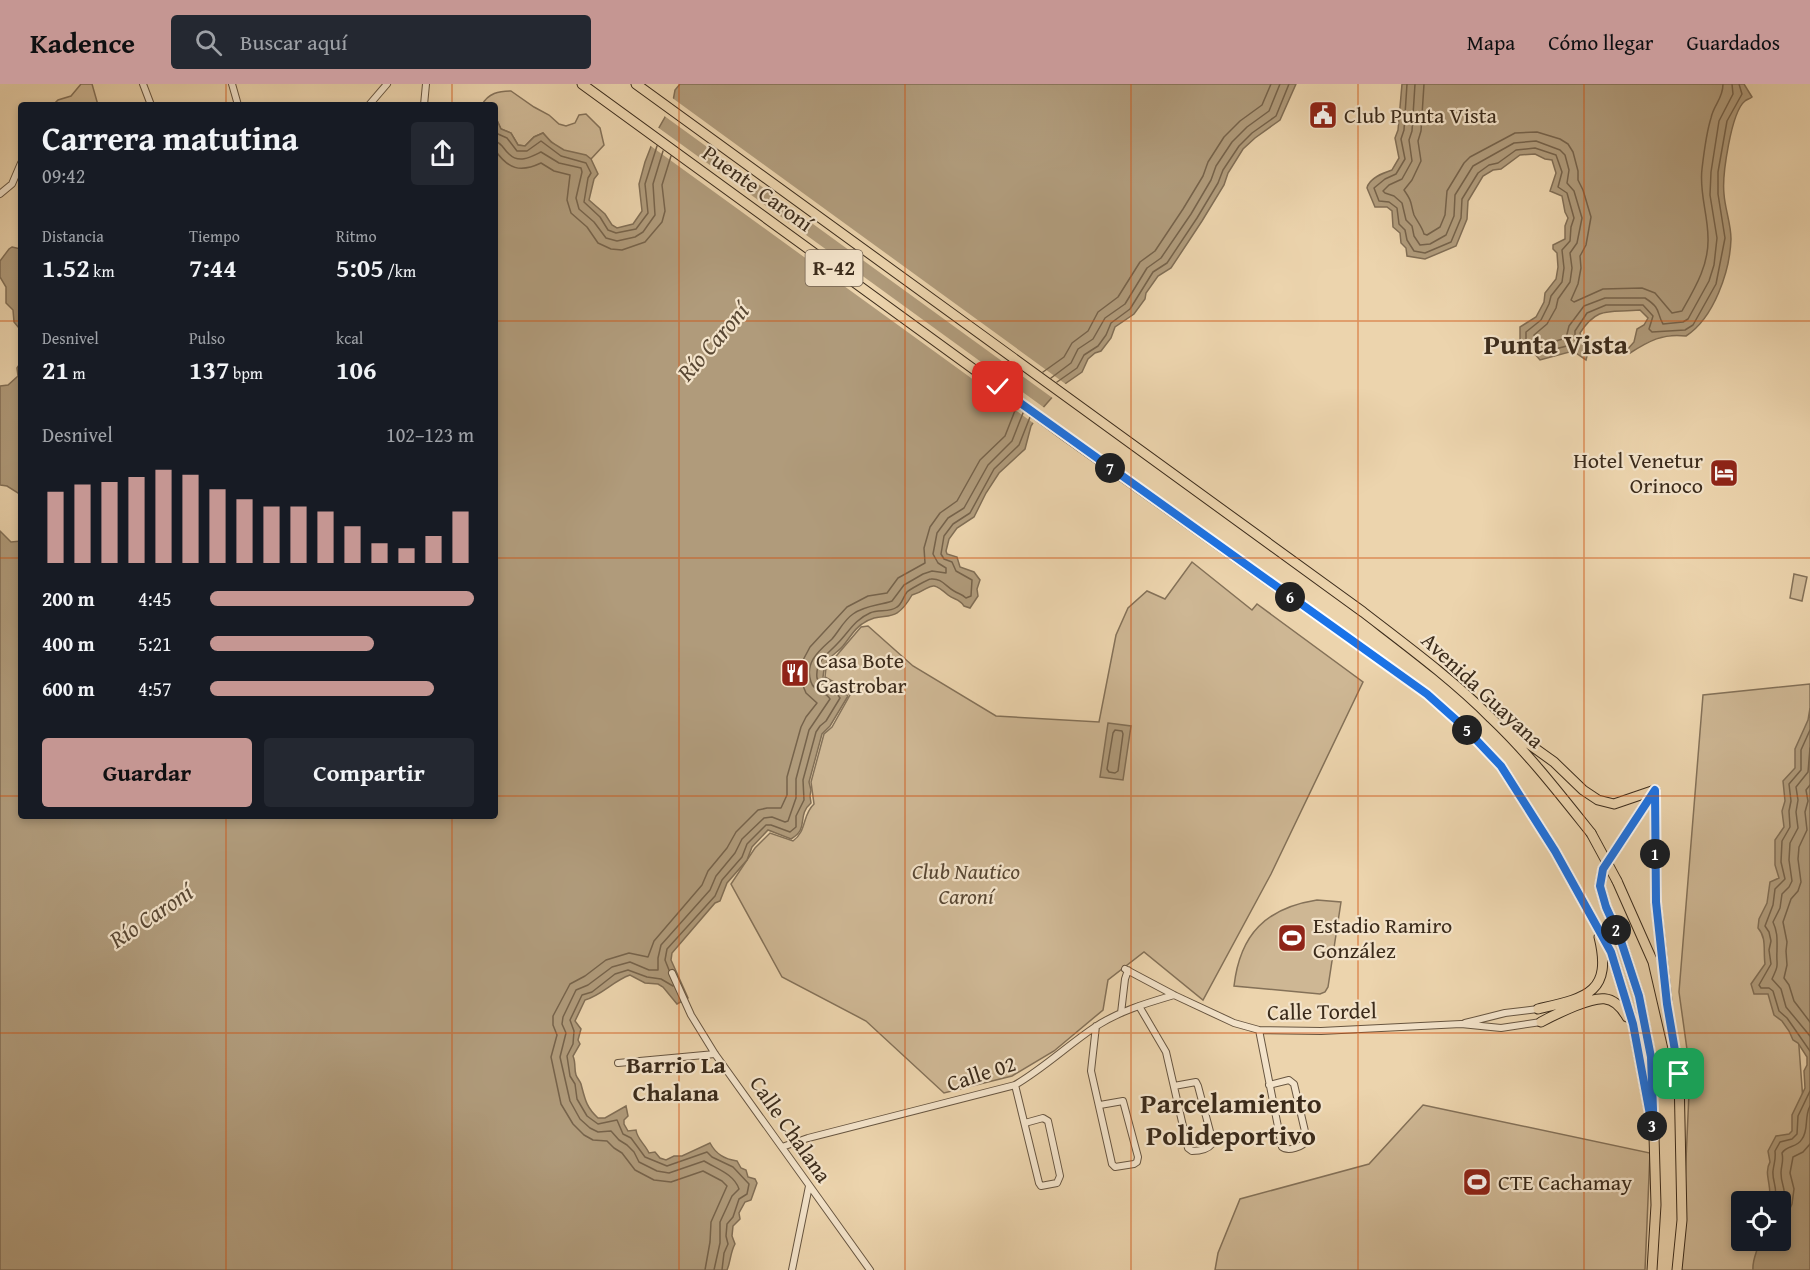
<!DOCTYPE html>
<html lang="es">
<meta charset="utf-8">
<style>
body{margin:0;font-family:"Gentium Book Plus",serif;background:#242831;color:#f1f3f6;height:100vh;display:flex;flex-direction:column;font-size:22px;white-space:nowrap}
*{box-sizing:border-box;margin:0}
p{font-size:20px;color:#9ea1a6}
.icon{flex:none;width:33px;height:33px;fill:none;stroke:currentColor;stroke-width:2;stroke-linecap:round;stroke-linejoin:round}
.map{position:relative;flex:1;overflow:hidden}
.drawer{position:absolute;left:18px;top:18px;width:480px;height:717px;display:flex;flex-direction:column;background:#171b24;border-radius:6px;box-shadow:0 3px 9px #0003}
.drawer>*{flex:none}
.fabs{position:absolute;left:1731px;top:1107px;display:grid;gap:12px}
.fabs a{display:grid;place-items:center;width:60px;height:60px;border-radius:6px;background:#171b24;box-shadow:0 3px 9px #0003;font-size:30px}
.pin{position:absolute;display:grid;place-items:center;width:51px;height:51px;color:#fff;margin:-26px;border-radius:12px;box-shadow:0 3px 9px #0006}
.km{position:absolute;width:30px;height:30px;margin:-15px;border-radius:50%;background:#222;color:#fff;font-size:16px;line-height:30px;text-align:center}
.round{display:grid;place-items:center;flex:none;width:63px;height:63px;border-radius:6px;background:#242831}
.summary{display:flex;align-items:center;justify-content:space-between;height:102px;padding:0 24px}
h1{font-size:33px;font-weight:800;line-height:45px}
.metrics{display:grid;grid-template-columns:repeat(3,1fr);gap:9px;height:102px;padding:6px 24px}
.metrics div{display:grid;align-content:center}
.metrics b{font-size:26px;font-weight:800}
.metrics small{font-size:16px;font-weight:400}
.metrics p{font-size:16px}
.chart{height:168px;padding:12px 24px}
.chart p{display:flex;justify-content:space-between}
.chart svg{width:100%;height:108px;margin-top:6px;stroke:#c59692;stroke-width:6}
.primary-button{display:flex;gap:12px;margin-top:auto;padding:12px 24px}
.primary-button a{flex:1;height:69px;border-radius:6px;background:#c59692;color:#111;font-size:24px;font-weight:800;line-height:69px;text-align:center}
.primary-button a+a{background:#242831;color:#f1f3f6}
ul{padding:0 24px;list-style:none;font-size:20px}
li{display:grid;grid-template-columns:96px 72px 1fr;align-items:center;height:45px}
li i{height:15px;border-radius:8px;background:#c59692}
header{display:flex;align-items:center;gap:36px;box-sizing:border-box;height:84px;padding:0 30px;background:#c59692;color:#111}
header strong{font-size:28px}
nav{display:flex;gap:33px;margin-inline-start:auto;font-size:21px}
.search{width:420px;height:54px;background:#242831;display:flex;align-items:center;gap:15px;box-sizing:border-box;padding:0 21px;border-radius:6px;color:#9ea1a6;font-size:22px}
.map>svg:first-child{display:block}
</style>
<header>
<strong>Kadence</strong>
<div class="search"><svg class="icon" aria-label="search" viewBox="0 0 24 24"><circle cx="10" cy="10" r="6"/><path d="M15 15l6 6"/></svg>Buscar aquí</div>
<nav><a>Mapa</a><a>Cómo llegar</a><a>Guardados</a></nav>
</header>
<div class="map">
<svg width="1810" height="1186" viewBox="0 0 1810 1186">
<rect width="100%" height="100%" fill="#ecd4ad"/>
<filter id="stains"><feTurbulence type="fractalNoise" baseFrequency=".00333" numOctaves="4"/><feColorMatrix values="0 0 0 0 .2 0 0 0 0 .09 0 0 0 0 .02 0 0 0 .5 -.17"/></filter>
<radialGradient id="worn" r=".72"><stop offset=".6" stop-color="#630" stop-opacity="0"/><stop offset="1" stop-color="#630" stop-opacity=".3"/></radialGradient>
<path fill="#ceb794" stroke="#847158" stroke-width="1.5" d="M81,0H92L98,21H53L58,16L71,12Z
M511,7L534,23L549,31L559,40L566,42L575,39L579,31L586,30L600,44L604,61L591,75C582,69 572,70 562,66C555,62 549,56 543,49L534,53L525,62L518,61L511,49L501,45L495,32V21H482C488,9 499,7 511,7Z
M1192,478L1252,526L1257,520L1363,598L1271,790L1203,916L1144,868L1108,896L1103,926L1054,967L1012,992L944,1009L866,937L782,893L731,800L755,764L770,749L793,757C807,747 802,731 814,720L811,698L824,650L832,643L850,611L836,599L825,593L826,584L861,543L868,542L913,582L996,632L1099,638L1116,551L1128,524L1147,507L1165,515Z
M1794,490L1807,493L1802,517L1790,514Z
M1810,600V715L1789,827L1805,1044L1780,1118H1742V1156L1776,1157L1769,1186H1681L1690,987L1679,908L1703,611Z
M1317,816L1341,818L1328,903L1325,908L1320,910L1234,902C1240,850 1266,824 1317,816Z
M1423,1021L1650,1069L1645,1186H1215L1218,1169L1240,1115L1369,1080Z"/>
<path fill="#b09b7b" stroke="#816e55" stroke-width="1.5" d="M680,0H1296L1280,36L1255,54L1243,65L1228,89L1224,101L1202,137L1171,184L1158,192L1146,209L1145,215L1134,230L1115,243L1111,254L1101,267L1095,269L1088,275L1082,288L1062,302L1041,326L1031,342L1025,365L999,389L986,409L974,433L957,444L949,455L946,467L947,470L957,473L960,483L974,488L980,496L977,505L978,512L970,524L964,522C959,514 954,516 948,511C928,494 933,505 912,511C893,544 885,524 862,540C854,545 849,555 843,562C839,567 833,570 829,575C824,581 824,586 823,593L836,600L848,612L830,642L822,650L809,698L811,706L810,712L811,719C796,732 810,744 791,755L768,746L752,763L747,776L727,799L720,817L715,819L672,869L671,876L688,914L677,920L663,903L658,900L645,899L630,891C613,897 602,911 585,916L575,937L581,945L578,956L580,960L573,972C576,979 574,985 576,991C577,994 580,997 581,1000C585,1015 586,1023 598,1034H605L626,1022L628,1032L624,1036V1040L628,1047L636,1046C637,1055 645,1060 649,1069L655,1068L660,1074L666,1076L674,1072H682L710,1059C716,1070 724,1075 737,1077L741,1084L746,1086L748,1093L755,1095L757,1099L751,1116L745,1118L739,1129L740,1135L733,1142L732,1152L735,1160C730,1169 731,1177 727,1186H0V447L11,458L21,457V732H495V32L501,45L511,49L518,61L525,62L534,53L543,49L551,58L564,66L586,71L591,75L598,90L594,95L589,116L605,130L612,141L617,144L633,140L642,127L639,100L645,78L657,47L664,35L673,17L675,6Z
M1402,0H1744L1752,13C1750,15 1747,15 1745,17C1731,28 1722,92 1724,110C1725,125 1731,140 1731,155C1730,187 1714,234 1686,252C1663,249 1649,257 1630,269L1627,266L1634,258L1637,245L1644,241L1648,234L1640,226C1610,229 1598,221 1580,249L1587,272L1586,276L1573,267L1540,276L1533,268L1526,266L1519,270L1517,267L1520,261V243L1536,233L1544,218L1545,209L1556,195L1558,183L1557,169L1553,165V161L1565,155V142L1568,134L1565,128L1562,112L1550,107L1556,89L1552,76L1545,75L1535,70L1520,71L1501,85L1493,86L1483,92L1468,117L1467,135L1456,162L1425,175L1407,172L1406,164L1401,159L1400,149L1393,143L1392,127L1387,123H1375L1367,104C1369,94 1383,89 1392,86L1399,74L1395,54L1398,46Z
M12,163L21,165V258L19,244L14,238L13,226L6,219V203L0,193V177L9,165Z
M21,278V411L7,402L0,401V302L8,301L18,292L17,284Z
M1810,624V1186H1753C1752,1175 1758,1167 1759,1157L1780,1156V1118L1769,1117C1773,1103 1763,1090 1770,1078L1768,1067L1776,1052L1789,1050L1792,1047V1031L1805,1004L1804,987L1807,981V973L1798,959L1793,956L1789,947L1782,937L1774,931L1768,910H1754L1751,900L1765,880C1763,866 1767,854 1758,844L1759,835L1767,819L1770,798L1779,794L1775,781V756L1784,743L1782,727L1785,717L1783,697L1795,684V665L1808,636Z
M1108,639L1131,642L1123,696L1100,693Z"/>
<path fill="#ecd4ad" d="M671,13L1067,301L1054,315L663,31Z
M656,42L1046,325L1036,341L648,60Z"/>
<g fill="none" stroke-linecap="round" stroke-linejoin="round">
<path stroke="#76634b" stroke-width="1.5" d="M1407,0L1404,46L1401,55L1405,75L1396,90L1385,95L1374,104L1379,117L1389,118L1397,124L1399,140L1405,146L1407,156L1414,167L1425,169L1451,158L1461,134L1462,115L1478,89L1489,81L1498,79L1516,66L1535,64L1556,71L1562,88L1558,103L1567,109L1574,134L1571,143L1570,157L1562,166L1564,184L1562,198L1551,212L1549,220L1541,236L1526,248V259L1536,262L1543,268L1575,260V247L1587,229L1606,221H1643L1653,232L1649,245L1652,248L1685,246L1693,241L1716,200L1725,154L1718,110V88L1727,37L1742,10L1739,0
M1415,0L1412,47L1409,56L1412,77L1402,95L1389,101L1383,107L1385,109L1394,112L1402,119L1406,136L1412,142L1414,152L1420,161L1430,160L1446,151L1454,132L1455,111L1473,82L1514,59L1536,57L1560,66L1565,71L1569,86L1567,99L1574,107L1582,134L1577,159L1570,169L1572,184L1570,198L1558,215L1556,224L1547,240L1534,251L1535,254L1546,260L1566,254L1569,242L1584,222L1605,214H1645C1662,225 1656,228 1663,240L1683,238L1688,235L1709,197L1714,181L1717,154L1710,111L1711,88L1719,37L1733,10L1732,0
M1424,0L1421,47L1418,57L1421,77L1412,96L1404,106C1413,119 1410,118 1414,131C1417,137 1422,143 1424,150L1427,151L1440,143L1445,131L1447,107L1464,79L1470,73L1515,49L1537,48L1560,55L1568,60L1573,68L1578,87V96L1583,106L1591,133L1586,161L1580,172L1581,184L1578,200L1571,216L1574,218L1603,205L1642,204L1655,209L1672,229L1682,227C1695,204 1709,181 1708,154C1708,130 1699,109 1702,85C1704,68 1706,50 1711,34C1714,20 1723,15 1723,0
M495,46L498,50L507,54L517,67H527L541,57L561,72L586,79L591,89L588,94L584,118L600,133L608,146L616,149L636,145L648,129L645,100L657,62
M495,57C503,60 503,65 509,70C519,80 531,73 541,68L559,79L581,84L582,88L576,114L579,125L594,138L606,154L617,157L635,153L643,148L655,131L653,100L663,67
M495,66C508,85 520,89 541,79L554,87L570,91L567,116L571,129L587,143L598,159L611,165L622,166L645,158L662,138L665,127L662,101L671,72
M1043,288L1064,273L1072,259L1088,247L1098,228L1118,213L1140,178L1155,167L1183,125L1203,92L1208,78L1224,53L1240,37L1262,21L1271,0
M1051,294L1071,279L1078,265L1093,255L1105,234L1125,220L1147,184L1161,174L1191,130L1211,96L1216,82L1232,58L1247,43L1269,27L1280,0
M1057,298L1077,284L1084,271L1098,262L1106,251L1111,239L1130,225L1153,188L1167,179L1197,134L1218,99L1223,86L1239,62L1252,49L1276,32L1289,0
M1115,646L1122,647L1123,650L1118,687L1115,689L1109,688L1107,685L1113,649Z
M1810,646L1801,666V686L1789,700L1791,717L1789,727L1790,743L1782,757L1781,778L1785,795L1775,805L1773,821L1765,842L1769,848L1771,857L1769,866L1771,880L1759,901L1761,904H1769L1773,907L1779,927L1787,934L1810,967
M1810,664L1808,688L1796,703L1798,716L1796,728L1798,744L1790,759L1789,776L1792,797L1789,803L1782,810L1780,824L1773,838C1778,849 1777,856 1777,867C1776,883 1780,878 1772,895L1781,905L1786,923L1810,952
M1810,701L1806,706L1808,717L1805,728L1807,746L1799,763L1798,775L1801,798L1798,807L1791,815L1783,838L1787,858L1786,867L1787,881L1784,894L1789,901L1794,917L1810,938
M669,886L665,876L667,865L715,812L722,796L742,773L747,760L766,741H771L790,748L796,743V732L804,716L803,696L816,648L820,642L826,637L840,614C834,604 819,603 817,594C815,577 828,570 837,560C849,548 854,536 870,529C879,525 889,529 897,523C902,520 903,513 907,508C909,506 928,495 931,495C942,494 946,503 954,507C959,510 962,510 966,514L971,512L972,496L956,487L952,478L944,475L941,470L944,452L953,440L970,429L994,385L1019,361L1030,333
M673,902L661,895L647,893L628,886L615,890L592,908L582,911L570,936L574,947L573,960L567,972L570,992L575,1000L577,1015L587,1032L598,1040L617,1036L623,1050L631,1054L645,1073L667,1082L707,1068L712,1073L733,1083L749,1100L747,1110L739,1115L733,1133L727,1140L726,1152L728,1160L724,1169L722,1186
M1775,1118C1778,1102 1772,1098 1773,1087C1774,1078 1776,1077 1775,1067L1780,1058L1792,1055L1797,1050L1798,1032L1810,1007
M1780,1124C1789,1105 1781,1104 1781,1089C1781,1081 1784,1078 1782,1069C1787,1061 1797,1064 1802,1055C1809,1046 1804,1033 1810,1022
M1780,1136L1788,1129L1792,1120L1794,1105L1790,1089L1793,1073L1803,1068L1810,1060
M705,1186L710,1158L711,1138L727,1102L722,1097L703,1087L671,1098L654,1096L635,1086L622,1069L614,1064L607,1057L593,1056L584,1051L573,1040L561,1020L551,973L557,951L553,941V932L570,900L585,892L606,876L629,869L648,873L654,857L702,801L708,787L727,764L736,748L758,726L767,724H781L787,711V693L801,643L806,633L817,619L806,609L801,597L802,578L810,563L847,523L868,512L887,509L898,494L925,479L924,464L930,443L940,429L957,417L980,376L1005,352L1016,324
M714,1186L720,1159V1138L732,1112L739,1105C734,1090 717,1085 704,1077L669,1089L657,1087L639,1078L634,1068L627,1061L619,1056L611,1047L598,1048L590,1044L580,1035L570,1017L560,973L566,949L562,940L563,933L576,906L588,901L612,883L630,878L649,886H658V874L661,861L710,806L716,792L735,769L742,755L764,734L772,733L785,738L788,737L796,714V695L809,646L830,615C826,607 814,608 811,598C804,578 820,566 832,555C839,547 844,536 853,530C866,521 878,522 892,517L904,501L923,490L932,487L946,489V484L938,479L933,470L937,449L948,434L964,424L988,381L1012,357L1023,329"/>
<g stroke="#675540" stroke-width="8">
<path id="minor" d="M143,0L151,21
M232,0L238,21
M369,21L387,0
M424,21L426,0
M0,110L12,100L21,79
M1125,885L1174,911L1234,939L1259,946L1321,947L1461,940L1501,944L1541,938
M672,889L691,931L715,970L870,1186
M1139,922L1166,968L1188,1064L1192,1067C1199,1067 1207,1066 1212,1060V1055L1198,1002L1196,998L1174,1002
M1121,929L1125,895L1128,886
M1465,939L1505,929L1538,925
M1096,942L1091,987L1112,1080L1115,1083L1134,1080L1137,1078L1138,1073L1123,1017L1100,1021
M1259,946L1282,1063C1288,1068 1303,1063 1307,1056L1294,1000L1289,996L1269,1001
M618,979L715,970
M1015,1001L1039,1099L1041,1102L1057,1099L1060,1092L1048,1037L1043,1034L1025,1039
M782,1063L808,1054L1015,1001C1044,984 1068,961 1095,943C1119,927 1147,919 1174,911
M792,1186L809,1102"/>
</g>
<g stroke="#3b2b1b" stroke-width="11">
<path id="primary" d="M582,0L1064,351L1427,610L1464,643L1501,682L1555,767L1611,868L1633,940L1654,1052L1656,1121L1652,1186
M636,0L1363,528C1407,562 1452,595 1491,634C1528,669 1559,709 1591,749
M1508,645L1554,678L1583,706L1598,716L1614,720L1655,706
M1655,706L1656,818L1667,916
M1617,797L1653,878L1679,990L1682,1136L1677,1186
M1538,925C1585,914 1613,910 1599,853
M1541,938C1552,932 1563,927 1575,922C1598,913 1613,908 1627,933
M1652,1022L1651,973L1639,912L1620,854L1606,823L1600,802L1603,785L1655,706"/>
</g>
<use href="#minor" stroke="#f3e3ca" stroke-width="6"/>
<use href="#primary" stroke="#ecd4ad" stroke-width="9"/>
<g stroke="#3b2b1b" stroke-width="11" stroke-linecap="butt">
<path id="primary-bridge" d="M1591,749L1617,797"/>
</g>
<use href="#primary-bridge" stroke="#ecd4ad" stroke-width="9"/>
</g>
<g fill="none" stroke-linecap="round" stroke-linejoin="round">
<g stroke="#fff" stroke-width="12">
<path id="route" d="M998,303L1427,610L1464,643L1501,682L1555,767L1611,868L1633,940L1654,1052L1651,973L1639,912L1620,854L1606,823L1600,802L1603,785L1655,706L1656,818L1667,920L1679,990"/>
</g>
<use href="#route" stroke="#1a73e8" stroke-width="8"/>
</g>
<path fill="none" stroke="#ce520e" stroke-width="1.5" stroke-opacity="0.55" d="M226,0V21M452,0V21M679,0V1186M905,0V1186M1131,0V1186M1358,0V1186M1584,0V1186M0,237H21M495,237H1810M0,474H21M495,474H1810M0,712H21M495,712H1810M226,732V1186M452,732V1186M0,949H1810"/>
<defs>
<g id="civic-square" transform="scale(1.5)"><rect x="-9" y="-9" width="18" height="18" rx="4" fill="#8f2418" stroke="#f3e3ca"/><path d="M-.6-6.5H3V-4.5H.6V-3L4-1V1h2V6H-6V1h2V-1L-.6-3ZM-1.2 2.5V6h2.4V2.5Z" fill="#fff"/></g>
<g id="hotel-square" transform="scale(1.5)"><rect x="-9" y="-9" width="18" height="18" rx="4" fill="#8f2418" stroke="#f3e3ca"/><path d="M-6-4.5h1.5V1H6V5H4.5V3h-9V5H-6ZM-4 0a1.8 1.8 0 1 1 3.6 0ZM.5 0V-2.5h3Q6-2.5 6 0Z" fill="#fff"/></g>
<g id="restaurant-square" transform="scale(1.5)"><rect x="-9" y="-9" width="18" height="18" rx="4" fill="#8f2418" stroke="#f3e3ca"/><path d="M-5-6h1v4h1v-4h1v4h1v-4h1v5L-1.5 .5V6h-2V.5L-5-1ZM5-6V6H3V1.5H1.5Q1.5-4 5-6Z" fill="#fff"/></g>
<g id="stadium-square" transform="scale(1.5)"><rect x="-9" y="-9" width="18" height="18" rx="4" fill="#8f2418" stroke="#f3e3ca"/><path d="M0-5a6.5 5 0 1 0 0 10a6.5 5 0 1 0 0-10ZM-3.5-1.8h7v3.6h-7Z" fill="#fff"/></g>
</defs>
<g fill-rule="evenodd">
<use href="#civic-square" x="1323" y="31"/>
<use href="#hotel-square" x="1724" y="389"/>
<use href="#restaurant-square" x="795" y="589"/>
<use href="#stadium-square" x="1292" y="854"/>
<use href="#stadium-square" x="1477" y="1098"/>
</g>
<g text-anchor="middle" stroke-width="4.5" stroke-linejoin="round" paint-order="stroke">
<rect fill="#f3e3ca" stroke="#726250" stroke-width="1.5" x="805.5" y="166" width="57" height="36" rx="4.5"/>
<g font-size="21" font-weight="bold" fill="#3b2b1b">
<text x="834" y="191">R-42</text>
</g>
<g font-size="22" fill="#3b2b1b" stroke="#f3e3ca" text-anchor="start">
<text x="1344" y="39">Club Punta Vista</text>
<text x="1703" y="384" text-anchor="end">Hotel Venetur<tspan x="1703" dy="25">Orinoco</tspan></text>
<text x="816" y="584">Casa Bote<tspan x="816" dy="25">Gastrobar</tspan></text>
<text x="1313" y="849">Estadio Ramiro<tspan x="1313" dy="25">González</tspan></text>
<text x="1498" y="1106">CTE Cachamay</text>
</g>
<g font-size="22" fill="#3b2b1b" stroke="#f3e3ca">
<text transform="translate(758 104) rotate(36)" y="8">Puente Caroní</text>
<text transform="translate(1483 606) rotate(43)" y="8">Avenida Guayana</text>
<text transform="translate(1322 927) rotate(-1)" y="8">Calle Tordel</text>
<text transform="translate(981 989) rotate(-18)" y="8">Calle 02</text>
<text transform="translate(791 1045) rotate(55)" y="8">Calle Chalana</text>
</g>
<g font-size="22" font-style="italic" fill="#584733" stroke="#f3e3ca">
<text x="966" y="795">Club Nautico<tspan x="966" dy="25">Caroní</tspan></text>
</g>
<g font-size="24" font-style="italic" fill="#584733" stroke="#f3e3ca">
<text transform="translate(713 258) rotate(-49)" y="8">Río Caroní</text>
<text transform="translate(151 832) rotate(-34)" y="8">Río Caroní</text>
</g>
<g font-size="24" font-weight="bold" fill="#3b2b1b" stroke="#f3e3ca">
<text x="676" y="989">Barrio La<tspan x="676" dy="28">Chalana</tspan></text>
</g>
<g font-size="28" font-weight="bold" fill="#3b2b1b" stroke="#f3e3ca">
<text x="1556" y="270">Punta Vista</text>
<text x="1231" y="1029">Parcelamiento<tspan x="1231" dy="32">Polideportivo</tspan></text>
</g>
</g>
<rect width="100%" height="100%" filter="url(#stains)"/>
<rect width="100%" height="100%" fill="url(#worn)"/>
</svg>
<div class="fabs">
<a><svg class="icon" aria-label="locate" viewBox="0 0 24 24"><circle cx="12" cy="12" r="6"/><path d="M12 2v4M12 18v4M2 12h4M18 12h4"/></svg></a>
</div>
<div class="pin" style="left:1679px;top:990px;background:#1e9e55"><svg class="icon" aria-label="arrive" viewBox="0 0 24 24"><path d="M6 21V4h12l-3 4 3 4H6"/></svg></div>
<div class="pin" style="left:998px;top:303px;background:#d93025"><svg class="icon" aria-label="check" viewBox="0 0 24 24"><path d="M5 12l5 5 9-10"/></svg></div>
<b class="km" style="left:1655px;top:770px">1</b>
<b class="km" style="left:1616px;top:846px">2</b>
<b class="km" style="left:1652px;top:1042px">3</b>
<b class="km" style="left:1467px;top:646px">5</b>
<b class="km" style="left:1290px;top:513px">6</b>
<b class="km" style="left:1110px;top:384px">7</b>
<section class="drawer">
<div class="summary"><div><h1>Carrera matutina</h1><p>09:42</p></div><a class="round"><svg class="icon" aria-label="share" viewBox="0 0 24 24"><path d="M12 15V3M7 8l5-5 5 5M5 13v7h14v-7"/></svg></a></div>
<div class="metrics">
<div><p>Distancia</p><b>1.52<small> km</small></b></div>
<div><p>Tiempo</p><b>7:44</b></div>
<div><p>Ritmo</p><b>5:05<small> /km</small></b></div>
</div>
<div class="metrics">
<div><p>Desnivel</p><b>21<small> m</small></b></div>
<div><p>Pulso</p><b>137<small> bpm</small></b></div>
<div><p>kcal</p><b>106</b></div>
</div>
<div class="chart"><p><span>Desnivel</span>102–123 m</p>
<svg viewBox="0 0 160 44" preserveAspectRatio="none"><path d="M5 44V15M15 44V12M25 44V11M35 44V9M45 44V6M55 44V8M65 44V14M75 44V18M85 44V21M95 44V21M105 44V23M115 44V29M125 44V36M135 44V38M145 44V33M155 44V23"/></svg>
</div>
<ul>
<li><b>200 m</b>4:45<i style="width:100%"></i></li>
<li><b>400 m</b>5:21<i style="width:62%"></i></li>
<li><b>600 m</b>4:57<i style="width:85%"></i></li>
</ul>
<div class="primary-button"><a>Guardar</a><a>Compartir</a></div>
</section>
</div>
